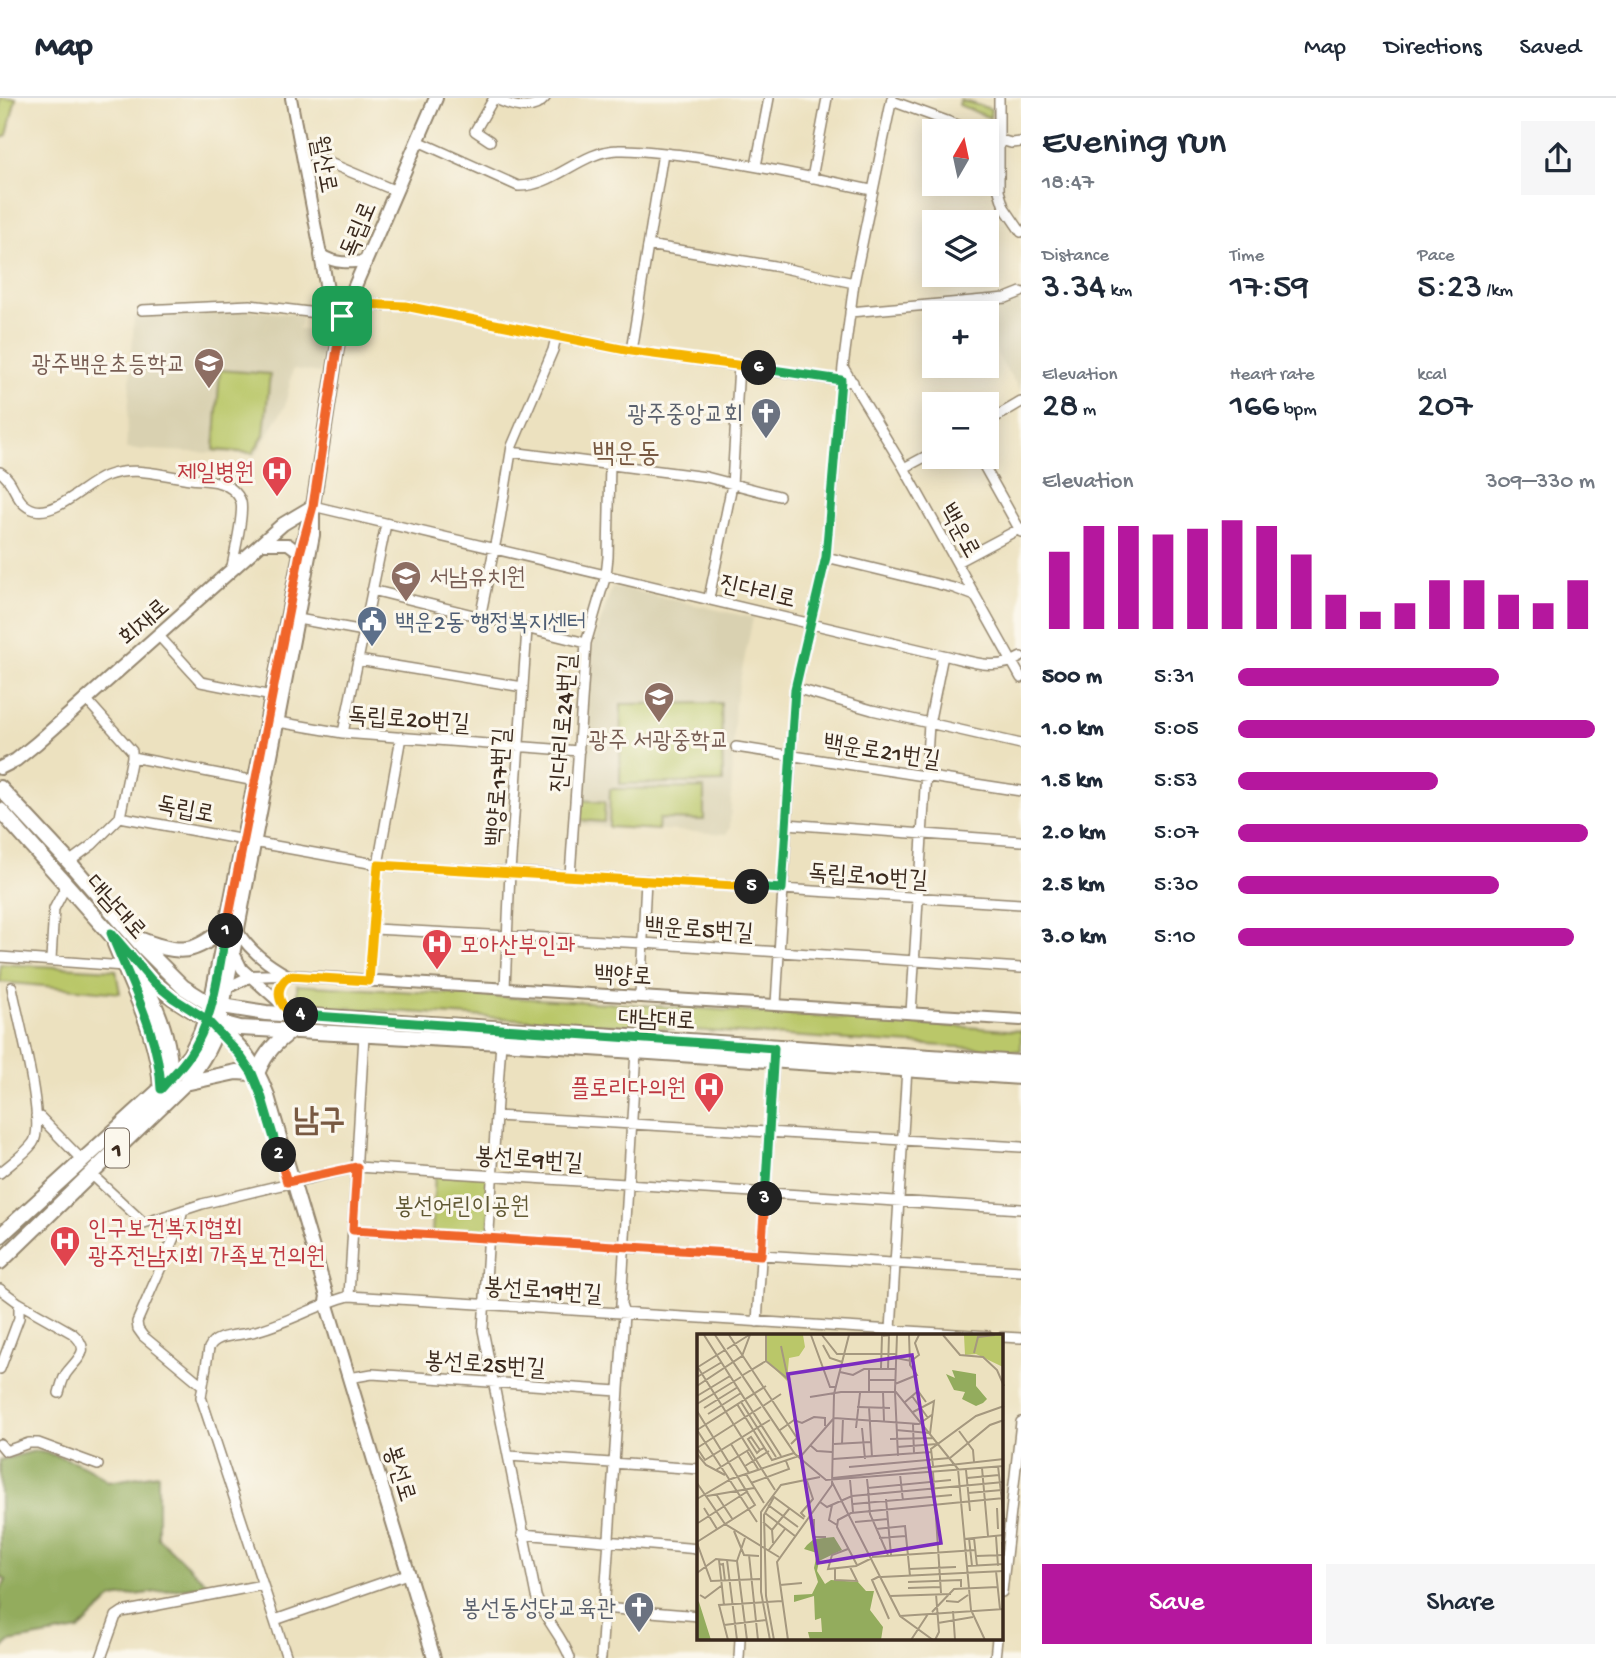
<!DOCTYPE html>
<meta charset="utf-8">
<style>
body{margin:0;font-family:"Gochi Hand","Poor Story",sans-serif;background:#f6f6f7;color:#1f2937;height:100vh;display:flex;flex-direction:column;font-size:26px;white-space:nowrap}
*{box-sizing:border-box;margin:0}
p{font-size:23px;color:#747a83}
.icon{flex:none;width:38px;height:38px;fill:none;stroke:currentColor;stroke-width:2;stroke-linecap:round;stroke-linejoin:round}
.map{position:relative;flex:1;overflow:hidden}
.sheet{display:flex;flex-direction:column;background:#fff;width:595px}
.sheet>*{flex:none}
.needle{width:46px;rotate:9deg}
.fabs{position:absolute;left:922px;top:21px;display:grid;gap:14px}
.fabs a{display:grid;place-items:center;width:77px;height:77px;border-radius:0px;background:#fff;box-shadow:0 4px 18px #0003;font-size:35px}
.pin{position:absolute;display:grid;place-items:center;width:60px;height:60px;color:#fff;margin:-30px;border-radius:14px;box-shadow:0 4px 10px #0006}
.km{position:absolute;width:35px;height:35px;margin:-18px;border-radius:50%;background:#222;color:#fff;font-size:19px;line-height:35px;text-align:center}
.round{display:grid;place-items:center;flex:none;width:74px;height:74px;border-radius:0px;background:#f6f6f7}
.headline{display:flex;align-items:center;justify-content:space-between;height:119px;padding:0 21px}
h1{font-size:38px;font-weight:600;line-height:52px}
.metrics{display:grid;grid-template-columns:repeat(3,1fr);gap:10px;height:119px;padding:7px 21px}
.metrics div{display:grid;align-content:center}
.metrics b{font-size:35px;font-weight:600}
.metrics small{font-size:19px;font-weight:400}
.metrics p{font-size:19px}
.chart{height:196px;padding:14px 21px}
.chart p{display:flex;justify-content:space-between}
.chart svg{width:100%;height:126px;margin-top:7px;stroke:#b5179e;stroke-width:6}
.action{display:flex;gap:14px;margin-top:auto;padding:14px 21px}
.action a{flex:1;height:80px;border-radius:0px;background:#b5179e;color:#fff;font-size:28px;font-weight:600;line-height:80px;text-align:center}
.action a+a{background:#f6f6f7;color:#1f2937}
ul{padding:0 21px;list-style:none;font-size:23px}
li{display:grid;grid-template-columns:112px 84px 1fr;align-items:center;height:52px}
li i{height:18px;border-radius:9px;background:#b5179e}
header{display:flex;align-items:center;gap:42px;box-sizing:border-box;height:98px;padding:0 35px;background:#fff;border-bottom:2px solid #e0e1e3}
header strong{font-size:33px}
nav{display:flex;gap:38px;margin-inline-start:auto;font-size:24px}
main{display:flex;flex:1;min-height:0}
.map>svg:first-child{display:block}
</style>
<header>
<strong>Map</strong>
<nav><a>Map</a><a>Directions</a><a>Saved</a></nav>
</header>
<main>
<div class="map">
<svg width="1021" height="1560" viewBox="0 0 1021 1560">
<rect width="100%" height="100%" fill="#fbf7ec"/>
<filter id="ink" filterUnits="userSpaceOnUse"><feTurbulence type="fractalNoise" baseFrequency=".0143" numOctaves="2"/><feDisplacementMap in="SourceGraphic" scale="14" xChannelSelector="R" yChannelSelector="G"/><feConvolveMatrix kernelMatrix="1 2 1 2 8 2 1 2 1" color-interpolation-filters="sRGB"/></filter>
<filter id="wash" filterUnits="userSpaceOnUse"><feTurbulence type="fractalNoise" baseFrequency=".00686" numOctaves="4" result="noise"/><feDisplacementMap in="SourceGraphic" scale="28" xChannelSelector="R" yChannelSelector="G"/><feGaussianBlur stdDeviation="1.57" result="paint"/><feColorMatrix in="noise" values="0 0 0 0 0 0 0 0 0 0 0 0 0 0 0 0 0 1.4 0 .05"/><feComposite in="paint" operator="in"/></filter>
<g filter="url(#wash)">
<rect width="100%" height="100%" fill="#ece1bf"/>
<path fill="#d9d1b1" d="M1021,202V293L1003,267L987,237L990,209Z
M250,212L301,217L299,231L324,236L320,275L293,271L285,308L256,357L126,351L134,219Z
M612,488L753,520L735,606L730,730L727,736L579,727L583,645L592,550Z"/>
<path fill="#bac769" stroke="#7a7844" stroke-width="2" d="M0,0H16L7,37L0,41Z
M960,2L991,11L990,20L959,7Z
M220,272L270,276L264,337L253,355L214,352Z
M721,605L723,684L620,686L621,606Z
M704,690V722L659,721L658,732L609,729L610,691Z
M580,702L605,704L604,724L579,722Z
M0,866L116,872L120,895L0,884Z
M297,887L693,910L1021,933V953L297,907Z
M435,1073L493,1077L488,1140L432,1137Z"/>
<path fill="#93ac5d" stroke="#676b3e" stroke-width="2" d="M35,1353C60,1357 90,1367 108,1384L158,1376V1440L209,1487L112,1500L79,1532L9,1544L0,1553V1493L6,1482L0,1479V1362Z"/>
</g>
<g filter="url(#ink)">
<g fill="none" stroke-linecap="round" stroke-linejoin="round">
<g stroke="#94866e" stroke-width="12">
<path id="minor" d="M494,0C510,8 532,16 545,0
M892,0L854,185L843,269L904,370L1021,580
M999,0V93L1004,109L1021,134
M892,3L974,33
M987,38L1011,45L1021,44
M418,43L518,88C554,89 581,53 618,52C638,51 661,55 682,57C746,65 809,79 872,92
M490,43L475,33L494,0
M301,53L396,93
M756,68L769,0
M812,80L827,0
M648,147L774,168L854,185
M142,212L250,207L342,218L363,206L405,208L631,253L853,284
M850,214L1006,200L1021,194
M631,253L663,55
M987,324L1021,304
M511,354L706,379L779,398
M979,359L1021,434
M904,370L934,354
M0,374C16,383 14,407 35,412C58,417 85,386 106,378C135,367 162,378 191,381C199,382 209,382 217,384C227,386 238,394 241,404C244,417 234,457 231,473
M313,408L943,557C970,563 996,574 1021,559
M826,459L954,490L975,498
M957,464L1021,430
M372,492L586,545
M709,500L732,387L739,267
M480,520L499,427L512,348L553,252L556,239
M298,521L364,533
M159,538L201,584L272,598
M358,562L523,589
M795,590L872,612L1021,646
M85,600L132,653V659
M278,624L343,635L579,653
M343,635L386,426
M736,649L1021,693
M132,659L255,683
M120,719L244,742
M786,726L1021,743
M253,744L386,768L510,774L1021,806
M69,764L92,747L120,719L132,659
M570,777L586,545L606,477L608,459L610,365
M374,831L643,845L1021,870
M0,859L124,868
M51,861L54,811L67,786
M369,883L378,767L401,639
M505,890L510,774L527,531
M640,898L646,782
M776,906L795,591L826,459L843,269
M911,915L929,626L943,557
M501,944L496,1018L1021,1049
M36,1018L40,1019L82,1062
M496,1018L483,1232L536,1498C543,1520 562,1537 570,1560
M0,1075C10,1066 25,1056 33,1045C47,1026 17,917 12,889
M90,1075L144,1125L202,1106L357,1069L1021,1111
M183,1112L179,1128L137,1224L138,1231L143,1238L202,1287
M353,1132L1021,1173
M0,1191L19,1205L72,1235C92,1252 79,1259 68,1273C63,1278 61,1288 59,1295
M349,1198L364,937
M757,1224L774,958
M891,1232L907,970
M1002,1239L1021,1240
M0,1271L19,1220V1205
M349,1280L372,1276L618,1293
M0,1346L6,1353L29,1345H38L98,1367
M509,1358L699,1371
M522,1436L699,1451
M1002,1494L1021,1324
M603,1510L699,1518
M275,1522L410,1475
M101,1560L116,1518L122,1514L262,1487
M287,1560L201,1299L209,1250C215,1236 238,1238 252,1234C286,1226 316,1207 349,1198L988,1238
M601,1560L624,1216L621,1207L636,953
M739,1560L740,1541
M995,1560L997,1541"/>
</g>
<g stroke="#94866e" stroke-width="14">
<path id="tertiary" d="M291,0L321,157C336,166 348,165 366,163
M261,446H288L300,455
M236,830C247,851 267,866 287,877
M232,851L242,871L294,917
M225,891L251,878L278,877L1021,922"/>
</g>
<g stroke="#94866e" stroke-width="16">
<path id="secondary" d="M321,157L329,204L342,218
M0,670L16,662L37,645L283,426L313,408
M210,906L300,455L309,420
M223,909L313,437V408L342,218L436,0
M218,926C243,950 254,962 267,995L327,1198L326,1204L434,1560"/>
</g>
<g stroke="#94866e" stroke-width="18">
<path id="primary" d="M0,690L69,764L143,849L183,889L210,906L266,915L1021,965
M0,712L152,883L173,900L206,921L240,930L501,944L1021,979
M139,841C179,857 196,857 227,827
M115,846C134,894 159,940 161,991
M140,877C157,908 172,945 170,981
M258,973C266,954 276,944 293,932
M185,985L236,974L252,975
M0,1138L161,991L190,957L201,935L208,913
M0,1164L185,985C202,964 214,944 220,917"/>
</g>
<use href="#minor" stroke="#fff" stroke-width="9"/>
<use href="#tertiary" stroke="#fff" stroke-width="10"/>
<use href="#secondary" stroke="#fff" stroke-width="12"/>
<use href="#primary" stroke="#fff" stroke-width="14"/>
</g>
</g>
<g fill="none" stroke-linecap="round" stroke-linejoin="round" filter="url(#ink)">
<g stroke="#fff" stroke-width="14">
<path id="split-1" d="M226,833L300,455L313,408L342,218"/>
</g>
<g stroke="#fff" stroke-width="14">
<path id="split-2" d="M226,833C218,874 214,923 189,958C181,970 170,980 161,991C159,936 131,886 111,835L152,883L173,900L206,921L239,956L252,975L261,997L279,1057"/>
</g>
<g stroke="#fff" stroke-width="14">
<path id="split-3" d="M279,1057L287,1084L357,1069L353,1132L761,1157L765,1101"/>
</g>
<g stroke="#fff" stroke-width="14">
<path id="split-4" d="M301,917L774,950L765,1101"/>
</g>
<g stroke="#fff" stroke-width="14">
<path id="split-5" d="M301,917C280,916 270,890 290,878L369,883L378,767L752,789"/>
</g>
<g stroke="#fff" stroke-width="14">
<path id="split-6" d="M752,789L782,791L795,591L826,459L841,282L759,270"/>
</g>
<g stroke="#fff" stroke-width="14">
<path id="split-7" d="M342,218L363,206L405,208L631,253L759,270"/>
</g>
<use href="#split-1" stroke="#f0652b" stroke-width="9"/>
<use href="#split-2" stroke="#22a559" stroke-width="9"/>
<use href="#split-3" stroke="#f0652b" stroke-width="9"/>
<use href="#split-4" stroke="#22a559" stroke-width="9"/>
<use href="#split-5" stroke="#f5b400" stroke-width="9"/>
<use href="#split-6" stroke="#22a559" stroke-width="9"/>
<use href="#split-7" stroke="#f5b400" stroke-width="9"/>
</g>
<defs>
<g id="school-pin" transform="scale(1.575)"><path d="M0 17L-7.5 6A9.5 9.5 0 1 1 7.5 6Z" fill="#8d6e63" stroke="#fbf7ec"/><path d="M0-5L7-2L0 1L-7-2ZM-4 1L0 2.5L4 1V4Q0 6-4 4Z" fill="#fff"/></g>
<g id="church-pin" transform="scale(1.575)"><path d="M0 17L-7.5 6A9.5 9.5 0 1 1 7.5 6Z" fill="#6b7280" stroke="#fbf7ec"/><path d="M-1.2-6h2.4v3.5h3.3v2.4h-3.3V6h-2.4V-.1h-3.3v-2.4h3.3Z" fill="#fff"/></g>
<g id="hospital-pin" transform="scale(1.575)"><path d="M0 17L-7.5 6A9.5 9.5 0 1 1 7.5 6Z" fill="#e0444e" stroke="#fbf7ec"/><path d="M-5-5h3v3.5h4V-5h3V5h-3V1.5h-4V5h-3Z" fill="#fff"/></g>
<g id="civic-pin" transform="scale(1.575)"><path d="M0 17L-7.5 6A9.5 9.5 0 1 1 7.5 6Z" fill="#5c6f8a" stroke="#fbf7ec"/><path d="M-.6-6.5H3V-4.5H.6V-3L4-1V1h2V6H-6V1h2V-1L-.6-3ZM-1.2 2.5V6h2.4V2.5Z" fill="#fff"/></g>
</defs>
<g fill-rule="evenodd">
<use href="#school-pin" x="209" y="265"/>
<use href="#church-pin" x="766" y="315"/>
<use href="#hospital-pin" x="277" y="373"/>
<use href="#school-pin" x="406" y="478"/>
<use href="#civic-pin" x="372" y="523"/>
<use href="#school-pin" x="659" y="599"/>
<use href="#hospital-pin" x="437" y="846"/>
<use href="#hospital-pin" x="709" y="989"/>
<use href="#hospital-pin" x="65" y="1143"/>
<use href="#church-pin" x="639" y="1509"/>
</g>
<g text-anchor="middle" stroke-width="6" stroke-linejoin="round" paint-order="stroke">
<rect fill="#fbf7ec" stroke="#75685c" stroke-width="2" x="105" y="1030.5" width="24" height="39" rx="5"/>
<g font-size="23" font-weight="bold" fill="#3b2a1e">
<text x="117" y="1058">1</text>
</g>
<g font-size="24" fill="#3b2a1e" stroke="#fbf7ec">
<text transform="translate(325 66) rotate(79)" y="8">월산로</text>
<text transform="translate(357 131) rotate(-67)" y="8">독립로</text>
<text transform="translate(961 432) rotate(61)" y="8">백운로</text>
<text transform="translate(758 492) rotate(13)" y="8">진다리로</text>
<text transform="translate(143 523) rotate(-41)" y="8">회재로</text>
<text transform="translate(409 620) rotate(4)" y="8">독립로20번길</text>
<text transform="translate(562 625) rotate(-86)" y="8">진다리로24번길</text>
<text transform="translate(882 652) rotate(9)" y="8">백운로21번길</text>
<text transform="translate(497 689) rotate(-86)" y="8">백양로17번길</text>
<text transform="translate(186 710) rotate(11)" y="8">독립로</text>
<text transform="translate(868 777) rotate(4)" y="8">독립로10번길</text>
<text transform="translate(117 808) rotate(48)" y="8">대남대로</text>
<text transform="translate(699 830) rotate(4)" y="8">백운로5번길</text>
<text transform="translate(623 876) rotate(3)" y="8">백양로</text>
<text transform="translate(657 920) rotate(3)" y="8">대남대로</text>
<text transform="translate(529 1060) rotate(4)" y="8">봉선로9번길</text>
<text transform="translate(543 1191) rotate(4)" y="8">봉선로19번길</text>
<text transform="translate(485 1265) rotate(4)" y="8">봉선로25번길</text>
<text transform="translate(401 1375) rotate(73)" y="8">봉선로</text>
</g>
<g font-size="24" fill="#785e54" stroke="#fbf7ec" text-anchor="end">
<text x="186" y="273">광주백운초등학교</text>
<text x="429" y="486" text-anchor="start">서남유치원</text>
<text x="659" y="649" text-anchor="middle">광주 서광중학교</text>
</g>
<g font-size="24" fill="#5b616d" stroke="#fbf7ec" text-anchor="end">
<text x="743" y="323">광주중앙교회</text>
<text x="616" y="1517">봉선동성당교육관</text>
</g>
<g font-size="24" fill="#be3a42" stroke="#fbf7ec" text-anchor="end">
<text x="254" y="381">제일병원</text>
<text x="460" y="854" text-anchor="start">모아산부인과</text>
<text x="686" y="997">플로리다의원</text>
<text x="88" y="1137" text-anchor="start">인구보건복지협회<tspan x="88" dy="28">광주전남지회 가족보건의원</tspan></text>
</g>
<g font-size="24" fill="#4e5e75" stroke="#fbf7ec" text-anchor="start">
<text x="395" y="531">백운2동 행정복지센터</text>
</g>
<g font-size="24" fill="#615934" stroke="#fbf7ec">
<text x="462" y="1115">봉선어린이공원</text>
</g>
<g font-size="28" fill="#785942" stroke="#fbf7ec">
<text x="626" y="363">백운동</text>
</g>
<g font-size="32" font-weight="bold" fill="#785942" stroke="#fbf7ec">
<text x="319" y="1031">남구</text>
</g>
</g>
<g transform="translate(697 1236)">
<rect width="306" height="306" fill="#ece1bf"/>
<path d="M70,1H106L108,13L102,22L92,24L90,47L70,27ZM267,1H306V33L279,20L268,21Z" fill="#bac769"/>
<path d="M255,36L279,40V52L290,65L286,69L279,72L265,65L268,58L257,56L249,40L258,44ZM137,203L145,216L122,227L120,237L128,250L134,246L161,248L169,257H177L173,276L186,293L184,306H113L111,298H125L124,284L118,286L117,262L97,268V261L115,260L121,248L117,234L120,219L107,215L110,211L117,205ZM0,266L2,268L14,306H0Z" fill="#93ac5d"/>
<path fill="none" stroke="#a5987f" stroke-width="2" d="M7,1L84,122M18,1L98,120L129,146L307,132M32,1L100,104L94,110M114,1L133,53H139M125,1L140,20H199M200,1L198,57L261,135L274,276L288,306M246,1L263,21L286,23L300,36L307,52M126,11L133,24L145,28M30,15L52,1M277,19L281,3L298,1M199,24L214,27L222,21L218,9L222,1M69,27L91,45L84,12M69,27V1M0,32L78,156M1,33L28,16M184,34L185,2L193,1M191,35L192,1M143,38L156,41L167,35H198M46,41L69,27M0,43L25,28M172,46H198M198,50L220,41L213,31L212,1M0,52L45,22L53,1M186,58L187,87M198,58L201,122M172,59V34M0,62L33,42M215,62L231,84M113,63L144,58H199M44,68L79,123M208,68L221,57L229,68M0,70L44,43M40,70L75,126L97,119M66,72L84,60M160,73L193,74M172,73L175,123M7,74L41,53M0,77L58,171L0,208M216,78L237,67L233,100M11,80L44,59M137,84L222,90L236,80M216,90L217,120M159,94L163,59M165,94L168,125M0,96L60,188M0,96L69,52M83,96L97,86L105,89L117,83L128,84V92M199,96L232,99M262,97L276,116L277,128M193,105L236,104M34,110L52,139M137,110L174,108M145,110L146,84M113,111L120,117L135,118M200,113L240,110M0,114L8,126L73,86M0,114L64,73M63,116L54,103L51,105L60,119L63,116L67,114M50,117L61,135M0,120L9,131L28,141M253,124L293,91L307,86M136,125L234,118M48,132L72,117M236,132L234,115L279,82L307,72M301,132L307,185M152,133L253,124M285,134L291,202M19,136L53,115M269,136L273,177M236,138L244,259M49,140L67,169M203,140L206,167M136,144L307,125M270,144L302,141M170,145L171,154L254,146M153,146L156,178M135,148L203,282L236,306M0,149L28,190L82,223M54,149L92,135L89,127M171,154L173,180L191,221M271,159L305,156M19,160L36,186M10,162L57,154M0,165L34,145L105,121L137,84M189,165L194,221M123,168L130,173L155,162L307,148M156,170L255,161M71,171L101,193M135,171L132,186L140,191M7,174L20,195M300,174L301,195M68,179L98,202M108,183L104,179L116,165L110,147M117,185V203H129M66,188L75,196L76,209M158,188L191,185M1,189L51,157M179,195L208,192L213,242M75,196L92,175M37,197L47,221L62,222M299,202L301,232M48,204L40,227L50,306M182,204L209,202M272,204L275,232M277,204L280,232M267,205L307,201M305,208L306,230M0,209L14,247L63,245M151,215L135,221L131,235L159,232L175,224M71,217L88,195M52,221L61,306M279,222L307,221M175,223L279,216M22,226L27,271M30,226L40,306M22,231L26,230L28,247M160,231L140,193L141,186L154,179L307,164M270,232L307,230M138,235V246L160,247L153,233M212,235L259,233M299,237L303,275M0,239L19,225L40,227M183,242L175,246L192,285M184,243L307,237M211,248L264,246V253M83,251L105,249M211,254L244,253M3,261L8,264L24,252M193,262L254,260M249,267L261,268L271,261M256,277L258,306M235,278L257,255L301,253M203,282L307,275M241,289L276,283M27,291L69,286M31,306L22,271L85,267M73,306L64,258V178L84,151L123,143M77,306L69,262L67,181L77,163L107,185M91,306L80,228L135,151L137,60L152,1M214,306L231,280M238,306L242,298L239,260"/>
<path fill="#7b2cbf" fill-opacity="0.15" stroke="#7b2cbf" stroke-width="3.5" d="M215,21L244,209L121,229L91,40Z"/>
<rect width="306" height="306" fill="none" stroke="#3b2a1e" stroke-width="3.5"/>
</g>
</svg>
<div class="fabs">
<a><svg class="needle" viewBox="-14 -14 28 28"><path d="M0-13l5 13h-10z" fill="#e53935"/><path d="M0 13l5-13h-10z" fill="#747a83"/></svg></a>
<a><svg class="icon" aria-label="layers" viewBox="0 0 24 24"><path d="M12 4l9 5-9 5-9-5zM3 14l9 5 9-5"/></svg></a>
<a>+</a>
<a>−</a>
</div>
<div class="pin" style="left:342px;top:218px;background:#1e9e55"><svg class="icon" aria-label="arrive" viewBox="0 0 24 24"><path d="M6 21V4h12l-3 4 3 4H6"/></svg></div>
<b class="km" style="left:226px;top:833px">1</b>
<b class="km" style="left:279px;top:1057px">2</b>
<b class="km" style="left:765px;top:1101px">3</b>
<b class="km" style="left:301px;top:917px">4</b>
<b class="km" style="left:752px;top:789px">5</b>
<b class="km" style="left:759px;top:270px">6</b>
</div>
<section class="sheet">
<div class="headline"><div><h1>Evening run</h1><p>18:47</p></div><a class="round"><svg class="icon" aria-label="share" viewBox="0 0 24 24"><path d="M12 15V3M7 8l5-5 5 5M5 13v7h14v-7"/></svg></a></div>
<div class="metrics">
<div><p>Distance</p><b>3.34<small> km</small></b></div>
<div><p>Time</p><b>17:59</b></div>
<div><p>Pace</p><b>5:23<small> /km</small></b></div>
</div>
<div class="metrics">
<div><p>Elevation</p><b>28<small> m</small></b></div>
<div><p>Heart rate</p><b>166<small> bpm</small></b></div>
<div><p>kcal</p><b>207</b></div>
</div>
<div class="chart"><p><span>Elevation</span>309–330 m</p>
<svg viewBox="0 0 160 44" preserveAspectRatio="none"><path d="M5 44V17M15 44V8M25 44V8M35 44V11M45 44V9M55 44V6M65 44V8M75 44V18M85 44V32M95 44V38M105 44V35M115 44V27M125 44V27M135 44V32M145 44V35M155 44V27"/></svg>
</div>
<ul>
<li><b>500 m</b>5:31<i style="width:73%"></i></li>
<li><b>1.0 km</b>5:05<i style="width:100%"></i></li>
<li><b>1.5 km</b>5:53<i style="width:56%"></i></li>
<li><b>2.0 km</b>5:07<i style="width:98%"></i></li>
<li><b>2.5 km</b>5:30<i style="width:73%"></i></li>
<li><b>3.0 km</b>5:10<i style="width:94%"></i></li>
</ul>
<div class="action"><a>Save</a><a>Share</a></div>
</section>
</main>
